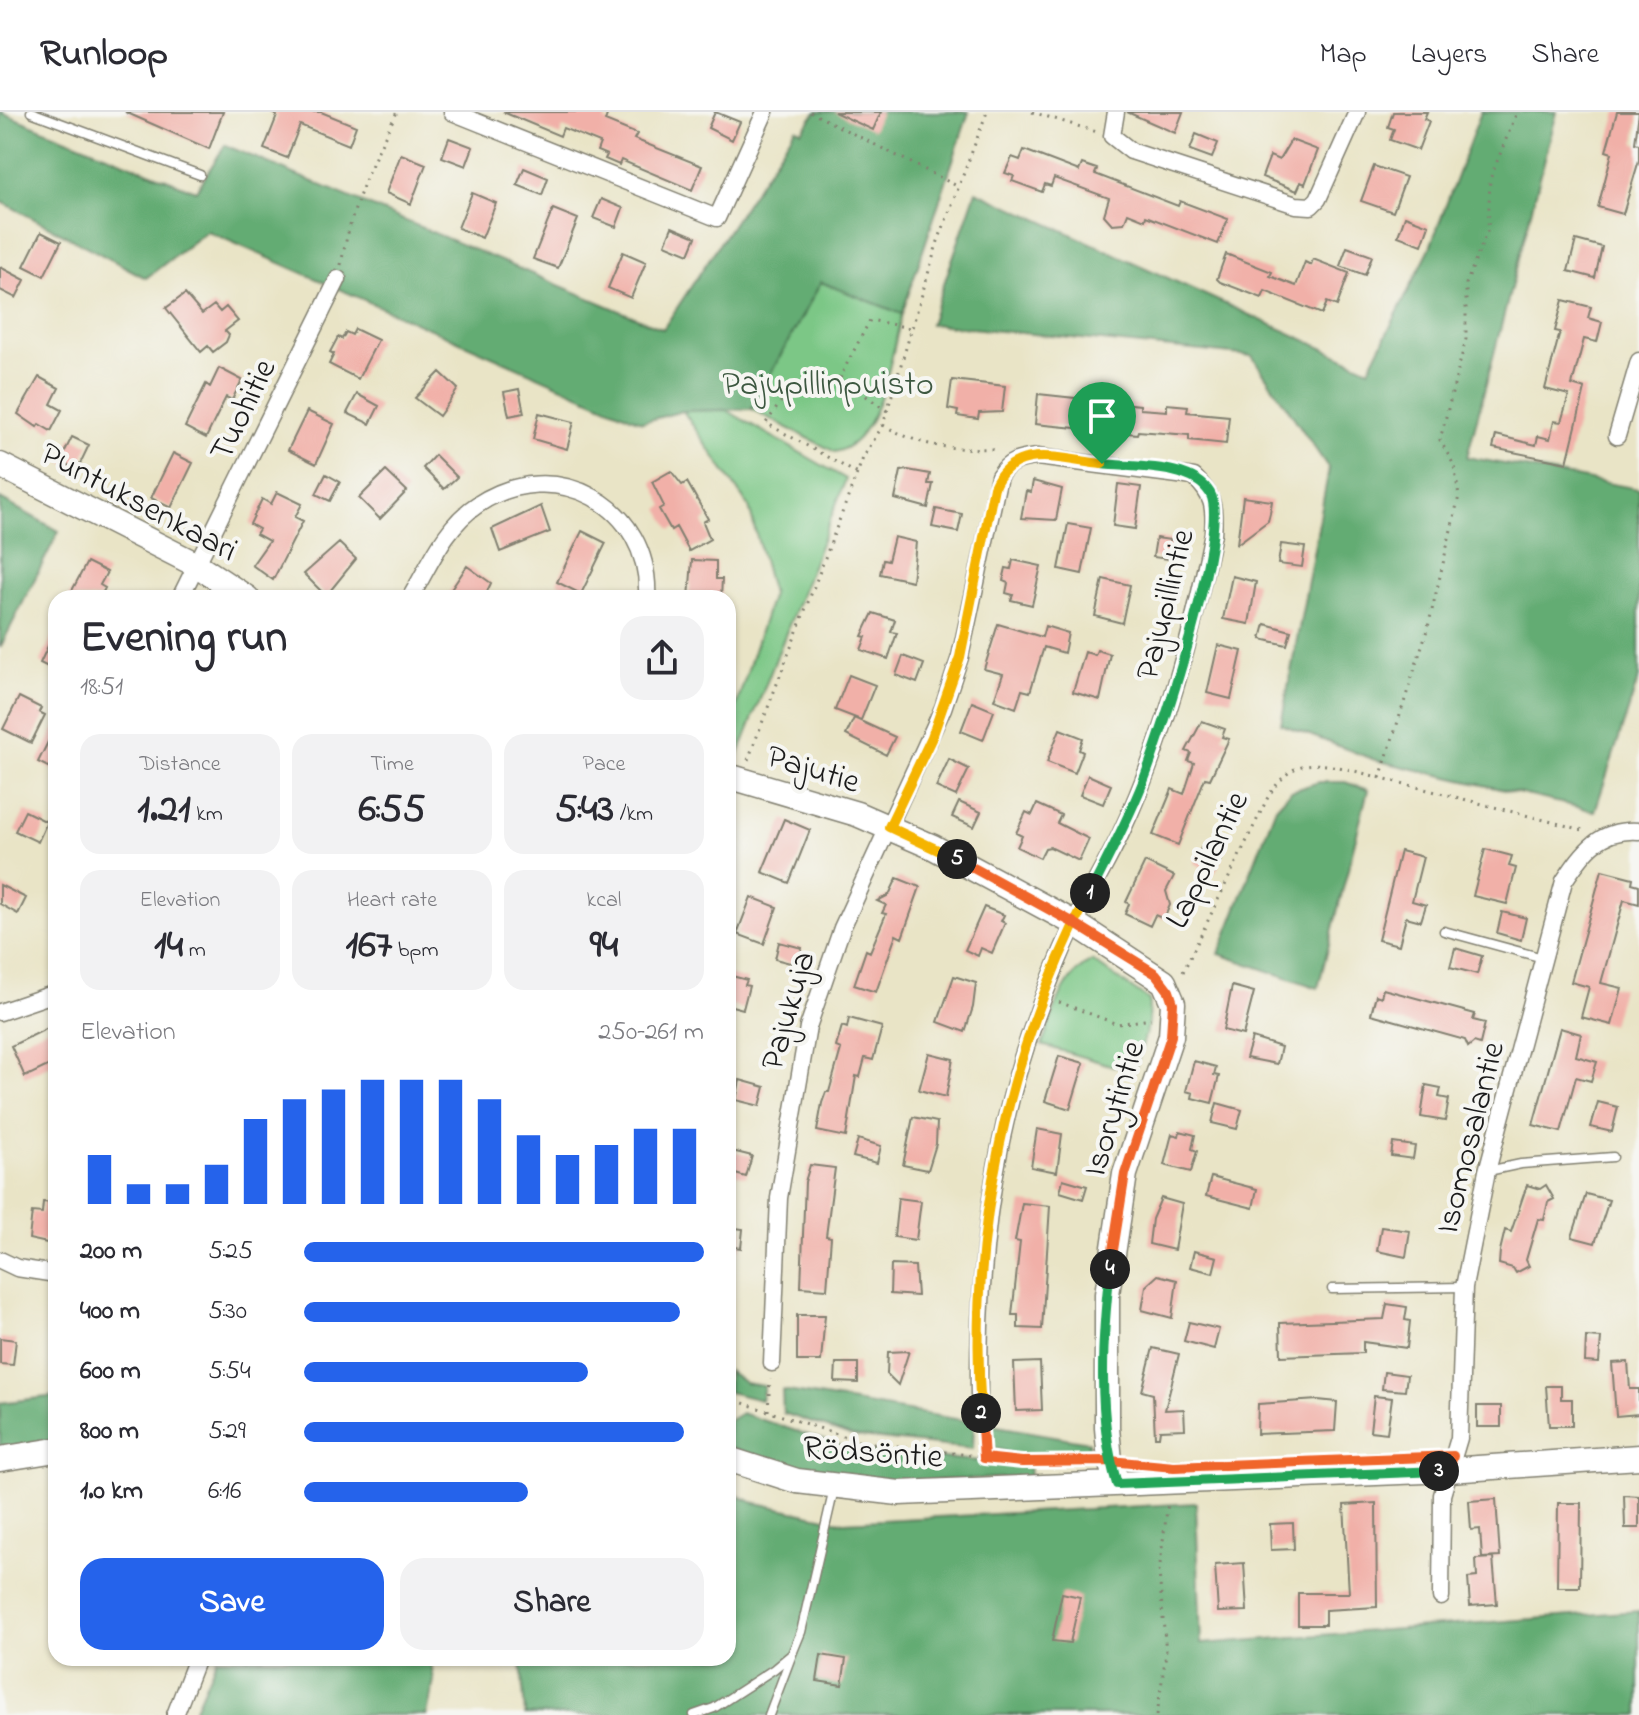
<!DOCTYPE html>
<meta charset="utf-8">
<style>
body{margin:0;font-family:"Indie Flower",sans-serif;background:#f2f2f3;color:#2b2b33;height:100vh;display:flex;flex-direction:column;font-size:30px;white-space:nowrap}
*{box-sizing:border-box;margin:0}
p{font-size:26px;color:#7c7c81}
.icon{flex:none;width:44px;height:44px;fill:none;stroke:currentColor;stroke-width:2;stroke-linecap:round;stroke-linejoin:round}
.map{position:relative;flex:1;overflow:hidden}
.side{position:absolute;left:48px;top:478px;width:688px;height:1076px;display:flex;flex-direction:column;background:#fff;border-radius:24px;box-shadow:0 2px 6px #0004}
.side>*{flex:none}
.pin{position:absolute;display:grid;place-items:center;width:68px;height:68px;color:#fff;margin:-82px -34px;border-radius:50% 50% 50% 0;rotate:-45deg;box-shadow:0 0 8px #0007}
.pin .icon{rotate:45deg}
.km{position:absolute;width:40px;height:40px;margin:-20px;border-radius:50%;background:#222;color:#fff;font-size:22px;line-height:40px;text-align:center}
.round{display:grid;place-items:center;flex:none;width:84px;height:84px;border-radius:24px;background:#f2f2f3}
.summary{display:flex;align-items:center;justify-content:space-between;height:136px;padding:0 32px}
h1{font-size:44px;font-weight:700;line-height:60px}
.metrics{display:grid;grid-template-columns:repeat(3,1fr);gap:12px;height:136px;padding:8px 32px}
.metrics div{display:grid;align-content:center;border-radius:20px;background:#f2f2f3;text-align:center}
.metrics b{font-size:40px;font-weight:700}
.metrics small{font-size:22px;font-weight:400}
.metrics p{font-size:22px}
.chart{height:224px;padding:16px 32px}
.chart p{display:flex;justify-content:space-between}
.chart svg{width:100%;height:144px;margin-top:8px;stroke:#2563eb;stroke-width:6}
.cta{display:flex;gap:16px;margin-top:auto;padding:16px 32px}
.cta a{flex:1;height:92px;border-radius:24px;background:#2563eb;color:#fff;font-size:32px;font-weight:700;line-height:92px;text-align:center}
.cta a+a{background:#f2f2f3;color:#2b2b33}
ul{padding:0 32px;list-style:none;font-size:26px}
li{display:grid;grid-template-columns:128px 96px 1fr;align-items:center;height:60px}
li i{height:20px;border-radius:10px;background:#2563eb}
header{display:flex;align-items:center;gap:48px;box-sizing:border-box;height:112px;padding:0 40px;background:#fff;border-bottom:2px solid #e1e1e2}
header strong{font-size:38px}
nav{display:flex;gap:44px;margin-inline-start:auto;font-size:28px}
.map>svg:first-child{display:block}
</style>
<header>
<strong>Runloop</strong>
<nav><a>Map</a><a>Layers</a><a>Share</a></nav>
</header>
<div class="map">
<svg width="1639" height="1603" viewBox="0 0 1639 1603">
<rect width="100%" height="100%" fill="#f6f6f2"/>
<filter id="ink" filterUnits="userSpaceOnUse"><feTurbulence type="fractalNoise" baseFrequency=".0125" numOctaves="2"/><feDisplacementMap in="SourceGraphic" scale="16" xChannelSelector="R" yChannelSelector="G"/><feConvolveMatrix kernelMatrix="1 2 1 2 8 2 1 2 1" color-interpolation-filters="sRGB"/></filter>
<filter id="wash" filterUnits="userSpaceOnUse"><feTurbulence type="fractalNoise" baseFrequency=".006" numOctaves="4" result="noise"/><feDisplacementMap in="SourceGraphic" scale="32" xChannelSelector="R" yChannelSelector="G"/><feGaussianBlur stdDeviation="1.8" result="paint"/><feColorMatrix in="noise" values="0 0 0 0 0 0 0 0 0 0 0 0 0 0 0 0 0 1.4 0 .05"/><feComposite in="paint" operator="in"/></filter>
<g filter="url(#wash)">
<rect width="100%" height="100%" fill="#e9e4c6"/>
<path fill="#7bc786" stroke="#4c7251" stroke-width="2" d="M821,170L902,202C891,242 881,330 835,340L751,297Z
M726,298L846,367L736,649L728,646V620L772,482L749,395L683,299Z
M1092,849L1149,888L1148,914L1134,960L1042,933C1054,903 1061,864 1092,849Z"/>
<path fill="#64ac73" stroke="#406448" stroke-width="2" d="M0,0L196,79L225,33L663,217L796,16L802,19L816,0H969L902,202L821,170L751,297L683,299L642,310L207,119L146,166L0,89Z
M1481,0H1557L1467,345L1639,377V565L1595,699L1375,648L1281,612L1329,357L1252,244L930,212L976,79L1369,257L1429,138Z
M0,387L59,419L0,536Z
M1319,670H1345L1368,678L1318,876L1219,842L1276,695L1291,679Z
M728,1259L745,1271L764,1274L761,1288L728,1280Z
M782,1278L974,1310L973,1337L851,1324L783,1301Z
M56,1284V1328L0,1339V1291Z
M741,1301L857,1339L1029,1353L1030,1365L898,1370L832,1365L728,1335V1309Z
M991,1313L1089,1330L1087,1345L1017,1344L993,1335Z
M728,1379L752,1390L844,1410L1196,1391L1201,1532L1639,1499V1603H525L521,1546H728Z
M217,1546H430L434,1569L427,1603H192Z"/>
<g id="blocks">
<path fill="#f1b0a8" d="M125,0H223L209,37Z
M270,0H321L356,14L349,33L300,13L287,46L264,37L277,4Z
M503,0H608L605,9L637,22L634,27L702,54L692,78L621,48L619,53L605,47L607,43L597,39L600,31L563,16L560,24Z
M715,0L740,10L732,28L708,16Z
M834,0H881L873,18Z
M1127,0H1183L1175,21Z
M1393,0H1427L1424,7L1429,9L1418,38L1390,28L1394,17L1388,15Z
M1617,0H1639L1635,31L1639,32V48L1623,102L1598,95L1612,41L1606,39Z
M1196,22L1218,31L1212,46L1190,38Z
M449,26L473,35L466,54L442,45Z
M1291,28L1318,38L1305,72L1301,70L1297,79L1262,65L1270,44L1279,48Z
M1024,38L1079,59L1082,52L1097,57L1095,62L1178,94L1180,89L1228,107L1218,132L1146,104L1145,108L1128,101L1124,111L1112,112L1104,103L1109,86L1054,66L1051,74L1045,72L1042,80L1012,69L1014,64L1005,61L1012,45L1020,48Z
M401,42L426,52L411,92L386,81Z
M1374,54L1406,65L1393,100L1361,89Z
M524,56L548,66L542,83L517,73Z
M472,81L496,91L482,126L458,116Z
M601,87L623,96L616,115L593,106Z
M553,97L578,107L558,156L533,147Z
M1405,104L1429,113L1422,133L1398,124Z
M672,115L696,125L689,142L665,132Z
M41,120L61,130L44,164L24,154Z
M1576,128L1602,135L1595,166L1568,159Z
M1347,135L1372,144L1365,163L1340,154Z
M623,140L646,150L631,186L608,176Z
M1226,142L1272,160L1270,164L1296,174L1305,150L1311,153L1313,147L1349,161L1337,194L1327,190L1322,202L1265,179L1262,186L1220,170L1217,167Z
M0,155L25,168L16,186L0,178Z
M185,182L202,202L214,193L220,200L226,195L238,209L225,219L229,223L226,230L213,240L208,234L201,240L166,196Z
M1563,188L1591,195L1588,206L1602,210L1597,230L1584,227L1572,273L1585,277L1567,351L1493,336L1496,323L1536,333L1538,324L1550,327L1554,309L1561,310L1569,283L1545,277L1560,220L1555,219Z
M355,217L378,228L358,267L329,252L334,242L330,240L338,225L342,227L346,220L352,223Z
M219,256L242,268L232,288L226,285L206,326L185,315L206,272L210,275Z
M440,260L458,277L439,304L415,286Z
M39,265L59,276L51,292L62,298L51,319L39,312L37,315L18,302Z
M952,268L1005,274L1002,300L979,301L978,307L957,304L958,299L948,297Z
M519,277L524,301L509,304L504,280Z
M357,282L379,294L370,312L347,301Z
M1038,282L1140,293V297L1167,299V292L1188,294L1187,300L1229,304L1226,332L1189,328V323L1138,319L1137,322L1035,312Z
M307,299L334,312L316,352L288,338Z
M539,301L574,310L567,337L533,327Z
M72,325L89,333L77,358L60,349Z
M173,341L193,351L171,396L151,386Z
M435,343L457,365L444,377L423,356Z
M908,358L930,362L928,372H933L928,396L895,387L901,359Z
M386,359L407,379L380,407L359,386Z
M671,359L682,373L687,370L708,407L703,410L710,427L689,439L676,415L671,418L659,397L664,394L652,370Z
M326,362L340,370L330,389L316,382Z
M1033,369L1062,377L1056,408L1021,406L1026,379L1031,380Z
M1118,372L1141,375L1135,417L1113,414Z
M277,380L302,392L295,405L303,409L273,468L252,453L269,429L256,422L259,417L250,412L262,387L271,392Z
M1243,385L1272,389L1270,401L1268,409L1237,432Z
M541,394L550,420L500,440L492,417Z
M936,397L962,402L958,420L932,415Z
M1068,412L1091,416L1082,462L1059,457Z
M582,419L606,431L581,482L557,470Z
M894,425L916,430L912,469L880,462L883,448L888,449Z
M1156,426L1178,429L1175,448L1153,445Z
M339,431L356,447L326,484L304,462Z
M1281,432L1305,435L1302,455L1278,452Z
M692,448L716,449V467H722L721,486H689Z
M1013,448L1041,454L1032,493L1011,488L1013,483L1006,481L1008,471L1003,469L1006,456L1011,457Z
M87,450L107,460L100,473L105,476L100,486H68Z
M467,454L491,471L484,486H456L448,482Z
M1232,464L1256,470L1249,512L1223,507Z
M1103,467L1130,473L1122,511L1095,504Z
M873,501L895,508L891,520L897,521L888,547L861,538L866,525L862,524Z
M998,512L1042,525L1045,514L1068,521L1064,541L1044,535L1030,580L1022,578L1016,596L994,588L1003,562L984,557Z
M1265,512L1291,519L1287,533L1261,527Z
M56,517V559L40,551Z
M1218,533L1242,539L1231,587L1207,581Z
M1097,538L1110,542L1100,588L1073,580L1085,540L1095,543Z
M903,544L924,552L917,571L896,563Z
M849,563L875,573L861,608L835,598Z
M19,585L41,596L39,600L45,603L31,631L3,617Z
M972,590L994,599L983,628L961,619Z
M854,606L895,625L886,643L846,623Z
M1202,609L1225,617L1222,625L1229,627L1210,667L1205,666L1178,733L1153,723L1172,677L1184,682L1194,651L1188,649L1191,641L1186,639Z
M56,614V659L38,650Z
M1060,617L1083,626L1079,638L1083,640L1075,661L1047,650Z
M949,647L969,657L956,684L936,675Z
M1088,663L1111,673L1103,692L1080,683Z
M959,690L981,700L974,715L952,705Z
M1037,692L1061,703L1057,711L1089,727L1079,749L1050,735L1045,736L1040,746L1017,735L1022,724L1016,721L1026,700L1032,703Z
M25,699L47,710L38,730L15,719Z
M784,707L810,718L789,771L762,760Z
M1201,736L1222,745L1215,761L1194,751Z
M1485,737L1512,744L1509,754L1516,756L1507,792L1473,784Z
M1400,739L1423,745L1412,789L1426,793L1421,809L1406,805L1399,833L1378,828Z
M1145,750L1174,764L1166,779L1170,793L1164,807L1155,803L1150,814L1125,802L1129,792L1126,790Z
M1602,758L1633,766L1632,771L1639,773V792L1624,788L1601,871L1622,876L1612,913L1581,905L1589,875L1571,870Z
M897,766L920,775L902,826L896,823L876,880L854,873L866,838L870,840L886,802L882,801L886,793L877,789L889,783Z
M0,773L26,786L18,802L0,792Z
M751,785L777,795L764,832L737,822Z
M984,795L1004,803L1001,809L1005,811L992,841L981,836L978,844L965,838Z
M1502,800L1526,806L1521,828L1497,821Z
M779,830L802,836L798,853L775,847Z
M1455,836L1482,844L1477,862L1450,855Z
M728,863L747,868L745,873L749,874L743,897L728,893Z
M954,864L976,871L973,895L965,920L938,910Z
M1232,874L1254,880L1243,923L1223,918Z
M1383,877L1475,902L1473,908L1485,911L1480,932L1474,930L1468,935L1465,928L1371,902L1376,883L1381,885Z
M849,906L882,915L873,948L865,946L860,965L856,964L846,1025L817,1019L822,991L826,980H829L841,937L836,935L842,914L847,916Z
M56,912V950L25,965L11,934Z
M1560,916L1581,922L1576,944L1597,950L1591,969L1576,965L1561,1020L1533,1013Z
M1252,926L1281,935L1277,952L1246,946Z
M929,941L953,947L946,985L919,978Z
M1059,944L1084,951L1070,997L1045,989Z
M1194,949L1216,955L1214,963L1219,964L1212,991L1192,986L1193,981L1186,979Z
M740,968L765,975L760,994L736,988Z
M1426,973L1441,976L1439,985L1449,987L1445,1009L1421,1005Z
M1598,990L1618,995L1612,1020L1591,1015Z
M1217,991L1242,998L1237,1017L1212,1011Z
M913,1005L937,1010L936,1032L928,1058L903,1053Z
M1037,1017L1062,1022L1057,1060L1031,1055Z
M1180,1019L1195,1023L1192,1037L1197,1039L1191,1060L1164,1053L1172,1022L1179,1024Z
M858,1027L881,1034L877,1051L853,1045Z
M1393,1031L1415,1034L1413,1047L1391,1044Z
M728,1038L752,1044L746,1065L728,1060Z
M810,1053L835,1056L826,1124L831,1125L827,1177L801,1175L805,1070Z
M1211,1065L1257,1077L1253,1096L1206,1084Z
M1063,1067L1087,1074L1083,1087L1060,1080Z
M1527,1073L1540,1077L1546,1073L1554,1087L1548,1090L1544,1108L1538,1107L1526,1148L1529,1154L1516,1161L1513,1156L1499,1152L1500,1139L1505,1118L1511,1120Z
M1586,1082L1609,1088L1595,1131L1572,1125Z
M898,1086L921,1089L916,1128L894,1125Z
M1161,1086L1182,1092L1174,1138L1149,1132L1152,1107Z
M43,1090L56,1091V1133L29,1127L32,1100L42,1101Z
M1022,1091L1050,1094L1042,1217L1018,1216V1203H1012L1020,1130L1015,1129Z
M728,1115L743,1117L741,1136L728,1134Z
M1381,1115L1410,1119L1406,1145L1377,1139Z
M1194,1139L1217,1145L1213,1161L1190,1155Z
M891,1153L915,1154L917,1184L890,1182Z
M1158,1163L1177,1168L1172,1206L1142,1198L1146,1174Z
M1387,1192L1407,1195L1405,1208L1410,1209L1407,1236L1363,1230V1241L1281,1244L1280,1211L1384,1207Z
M797,1203H825L821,1249H797Z
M1189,1210L1219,1217L1214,1237L1184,1229Z
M1586,1225L1601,1226L1599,1251L1585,1250Z
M0,1226L16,1228L13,1253L0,1252Z
M1153,1236L1179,1242L1165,1298L1184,1297L1185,1317L1160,1318L1159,1325H1155L1153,1282L1142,1279Z
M909,1239L898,1273L887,1262L888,1240Z
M1040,1250L1042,1298L1016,1299L1014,1251Z
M1628,1250L1630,1277H1639V1302L1616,1304L1612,1251Z
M836,1251H858V1271L835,1270Z
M1384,1260L1407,1263L1405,1279L1382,1277Z
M1546,1274H1561V1287H1572V1314H1549Z
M1374,1284L1392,1286L1387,1321L1370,1319Z
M1318,1288L1337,1290L1335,1319L1257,1322L1258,1292Z
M1477,1294H1501V1315H1477Z
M1624,1383L1639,1384V1416H1625Z
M1496,1387L1500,1445L1482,1446L1480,1417L1471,1418L1469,1389Z
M1376,1391L1377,1495L1325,1498V1513H1298V1481H1349L1344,1393Z
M1558,1391H1581L1580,1475H1557Z
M1293,1411L1294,1437L1271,1438L1270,1412Z
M1493,1446L1497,1492L1470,1494L1468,1466L1477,1465L1476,1447Z
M1244,1451L1247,1499L1218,1500L1215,1453Z
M1062,1481L1080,1485L1070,1531L1052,1529Z
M821,1543L846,1547L842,1573L817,1569Z"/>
</g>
</g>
<g filter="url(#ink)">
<use href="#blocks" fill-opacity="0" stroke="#828071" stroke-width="2"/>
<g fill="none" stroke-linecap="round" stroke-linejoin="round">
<g stroke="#828071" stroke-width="11">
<path id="lane" d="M31,0L200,63
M1444,819L1543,846
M1488,1059L1521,1052L1613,1045
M1332,1177L1464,1175
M694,1603L714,1596L774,1557L792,1542L801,1520L834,1377
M769,1603L792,1542"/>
</g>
<g stroke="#828071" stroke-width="19">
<path id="street" d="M452,0L717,106L765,0
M1116,0L1112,24L1131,39L1296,93L1311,94L1318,87L1357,0
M1617,324L1639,249
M180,486L338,167
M410,486C430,453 444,415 477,393C554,341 652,393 647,486
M0,900L56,881
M0,1148L17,1156L56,1162
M772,1251L779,1086L808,915L842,816L943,596L960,545L999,364C1009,348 1020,347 1037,345L1194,365C1213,383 1215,395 1213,421C1192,523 1165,626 1121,721C1107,752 1088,781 1074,812C1057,849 1042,887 1029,925C990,1041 978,1161 979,1283
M1441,1485L1442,1383L1459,1326L1464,1175L1487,1059L1564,769C1584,739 1600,716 1639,719
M175,1603L197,1546"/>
</g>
<g stroke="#828071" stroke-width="27">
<path id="secondary" d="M0,353L197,453L247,486
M728,664L857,702L933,735L1074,811L1164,870L1173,891L1171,924L1125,1062L1107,1182V1316L1110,1349L1117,1372
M0,1347L56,1338
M728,1347L797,1369L899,1381L1449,1358L1639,1345"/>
</g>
<path stroke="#828071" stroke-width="3" stroke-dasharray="2 6" stroke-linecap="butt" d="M810,0L959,75
M1032,0L1097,20
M341,153C351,97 371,50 397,0
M840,265L783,287L766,311L858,362
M887,299L840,265L870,208L910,216
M883,313C927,337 945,336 994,337L996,341
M748,648L863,346L883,313L937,132L987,0
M1380,666L1428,515L1459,384L1454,353L1440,328L1466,227V172L1488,117L1490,67L1517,0
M728,704L733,689
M1183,860L1269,683C1291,651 1306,648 1343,656L1583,718
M1059,890L1117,912L1151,907
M728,1286L858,1329L1022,1350L1088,1349
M768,1299L770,1267
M980,1299L984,1346
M1157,1603L1166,1541L1159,1460L1168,1390"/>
<use href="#lane" stroke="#fff" stroke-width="8"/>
<use href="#street" stroke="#fff" stroke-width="16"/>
<use href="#secondary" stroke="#fff" stroke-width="24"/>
</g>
</g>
<g fill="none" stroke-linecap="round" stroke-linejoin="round" filter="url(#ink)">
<g stroke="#fff" stroke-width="16">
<path id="split-1" d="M1090,781C1109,744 1128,708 1143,670C1160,626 1231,416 1210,381C1192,351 1133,356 1102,352"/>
</g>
<g stroke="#fff" stroke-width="16">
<path id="split-2" d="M981,1301C968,1124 1007,938 1090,781"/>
</g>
<g stroke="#fff" stroke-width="16">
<path id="split-3" d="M981,1301L984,1346L1022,1350L1110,1349L1174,1355L1453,1344L1449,1358L1439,1359"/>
</g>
<g stroke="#fff" stroke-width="16">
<path id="split-4" d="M1110,1157C1102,1225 1097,1306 1117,1372L1439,1359"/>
</g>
<g stroke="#fff" stroke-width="16">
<path id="split-5" d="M957,747L1074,811L1156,862L1169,879L1173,891L1171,924L1125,1062L1110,1157"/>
</g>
<g stroke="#fff" stroke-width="16">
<path id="split-6" d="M957,747L889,715L932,625L960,545L994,375C1013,330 1062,348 1102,352"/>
</g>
<use href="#split-1" stroke="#22a559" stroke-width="10"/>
<use href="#split-2" stroke="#f5b400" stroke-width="10"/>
<use href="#split-3" stroke="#f0652b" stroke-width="10"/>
<use href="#split-4" stroke="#22a559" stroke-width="10"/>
<use href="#split-5" stroke="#f0652b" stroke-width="10"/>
<use href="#split-6" stroke="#f5b400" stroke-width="10"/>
</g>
<g text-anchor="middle" stroke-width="8" stroke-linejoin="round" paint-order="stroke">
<g font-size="34" fill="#3d5841" stroke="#f6f6f2">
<text x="828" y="282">Pajupillinpuisto</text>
</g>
<g font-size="34" fill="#1c1c1c" stroke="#f6f6f2">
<text transform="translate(241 297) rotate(-64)" y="12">Tuohitie</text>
<text transform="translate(140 388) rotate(28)" y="12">Puntuksenkaari</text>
<text transform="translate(1163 492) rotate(-76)" y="12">Pajupillintie</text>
<text transform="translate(814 655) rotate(17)" y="12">Pajutie</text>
<text transform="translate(1205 747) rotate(-64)" y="12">Lappilantie</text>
<text transform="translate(786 898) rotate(-74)" y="12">Pajukuja</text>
<text transform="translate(1112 996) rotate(-73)" y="12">Isorytintie</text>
<text transform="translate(1468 1025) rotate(-76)" y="12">Isomosalantie</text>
<text transform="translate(873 1338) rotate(4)" y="12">Rödsöntie</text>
</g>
</g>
</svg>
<div class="pin" style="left:1102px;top:352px;background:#1e9e55"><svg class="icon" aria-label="arrive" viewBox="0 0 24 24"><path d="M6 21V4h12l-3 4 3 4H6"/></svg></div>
<b class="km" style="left:1090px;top:781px">1</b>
<b class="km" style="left:981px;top:1301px">2</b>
<b class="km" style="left:1439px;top:1359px">3</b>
<b class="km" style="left:1110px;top:1157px">4</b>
<b class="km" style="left:957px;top:747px">5</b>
<section class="side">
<div class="summary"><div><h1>Evening run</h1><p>18:51</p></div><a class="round"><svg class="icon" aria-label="share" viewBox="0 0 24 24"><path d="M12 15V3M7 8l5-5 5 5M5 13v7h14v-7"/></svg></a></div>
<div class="metrics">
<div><p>Distance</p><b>1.21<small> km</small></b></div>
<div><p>Time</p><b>6:55</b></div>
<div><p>Pace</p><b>5:43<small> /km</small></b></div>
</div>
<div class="metrics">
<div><p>Elevation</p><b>14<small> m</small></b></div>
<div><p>Heart rate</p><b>167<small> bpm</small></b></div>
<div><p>kcal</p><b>94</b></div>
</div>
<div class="chart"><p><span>Elevation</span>250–261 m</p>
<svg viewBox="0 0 160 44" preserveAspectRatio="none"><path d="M5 44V29M15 44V38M25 44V38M35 44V32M45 44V18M55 44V12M65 44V9M75 44V6M85 44V6M95 44V6M105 44V12M115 44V23M125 44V29M135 44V26M145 44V21M155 44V21"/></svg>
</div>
<ul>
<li><b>200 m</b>5:25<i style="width:100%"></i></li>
<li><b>400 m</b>5:30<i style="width:94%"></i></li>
<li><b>600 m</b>5:54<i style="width:71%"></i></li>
<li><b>800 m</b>5:29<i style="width:95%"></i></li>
<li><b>1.0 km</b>6:16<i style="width:56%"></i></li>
</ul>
<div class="cta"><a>Save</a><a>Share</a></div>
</section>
</div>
